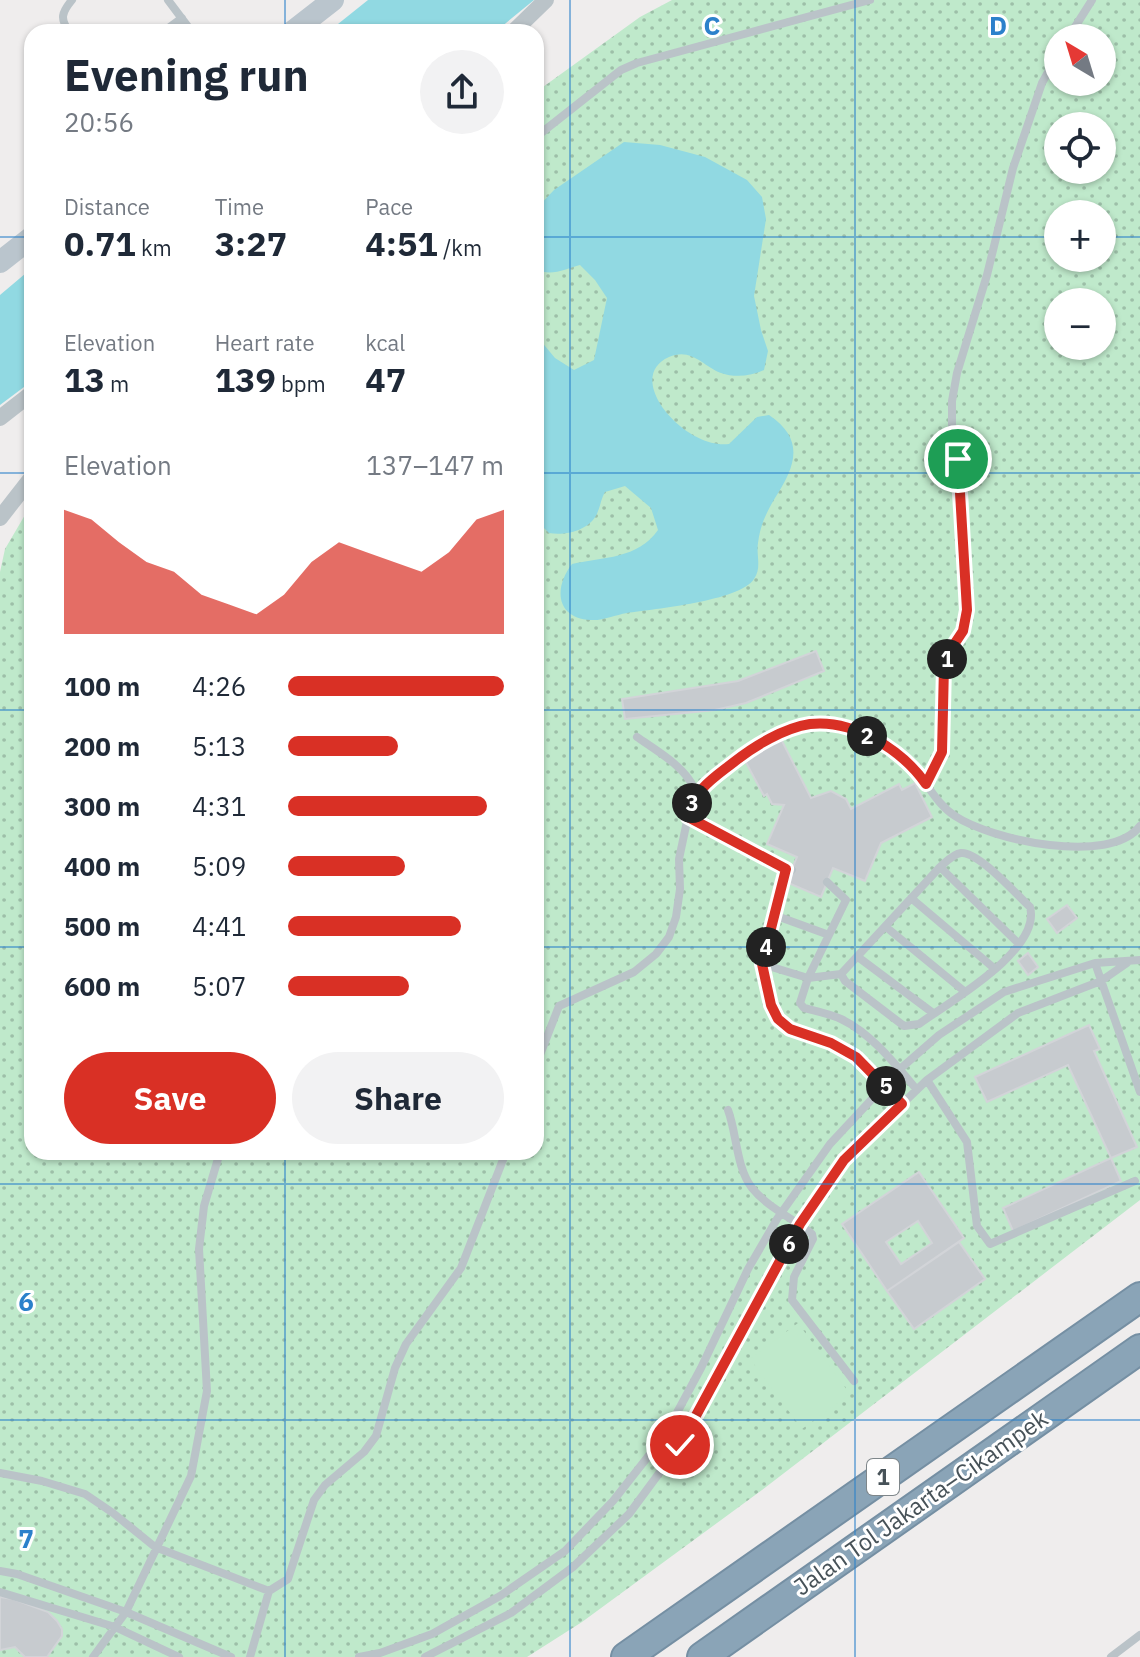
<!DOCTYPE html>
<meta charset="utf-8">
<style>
body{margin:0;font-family:"IBM Plex Sans",sans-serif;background:#f2f2f3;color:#1f2937;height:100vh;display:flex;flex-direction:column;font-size:30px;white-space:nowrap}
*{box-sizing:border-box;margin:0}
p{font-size:26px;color:#747a83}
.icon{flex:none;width:44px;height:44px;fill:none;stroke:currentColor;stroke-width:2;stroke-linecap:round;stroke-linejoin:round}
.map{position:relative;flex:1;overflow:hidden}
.side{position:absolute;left:24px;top:24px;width:520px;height:1136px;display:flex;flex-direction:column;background:#fff;border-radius:24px;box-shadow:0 2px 6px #0004}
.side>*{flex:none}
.needle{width:52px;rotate:322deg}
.buttons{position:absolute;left:1044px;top:24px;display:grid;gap:16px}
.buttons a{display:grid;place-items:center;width:72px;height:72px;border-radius:50%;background:#fff;box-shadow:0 2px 6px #0004;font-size:40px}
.pin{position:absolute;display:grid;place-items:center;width:68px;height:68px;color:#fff;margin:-34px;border:4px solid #fff;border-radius:50%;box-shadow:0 2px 8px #0007}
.km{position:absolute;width:40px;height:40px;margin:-20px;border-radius:50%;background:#222;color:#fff;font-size:22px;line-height:40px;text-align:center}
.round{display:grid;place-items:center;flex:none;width:84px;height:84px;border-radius:42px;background:#f2f2f3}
.headline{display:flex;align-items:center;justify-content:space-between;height:136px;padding:0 40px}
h1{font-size:44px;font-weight:700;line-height:60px}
.figures{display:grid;grid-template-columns:repeat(3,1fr);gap:12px;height:136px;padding:8px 40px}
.figures div{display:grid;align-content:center}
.figures b{font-size:34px;font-weight:700}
.figures small{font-size:22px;font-weight:400}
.figures p{font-size:22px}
.chart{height:224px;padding:16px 40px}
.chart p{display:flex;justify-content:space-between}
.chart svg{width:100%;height:144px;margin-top:8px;fill:#d93025;opacity:.7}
.cta{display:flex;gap:16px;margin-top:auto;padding:16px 40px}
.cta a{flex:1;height:92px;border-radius:48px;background:#d93025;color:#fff;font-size:32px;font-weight:700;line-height:92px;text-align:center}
.cta a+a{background:#f2f2f3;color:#1f2937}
ul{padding:0 40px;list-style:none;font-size:26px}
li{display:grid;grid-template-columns:128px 96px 1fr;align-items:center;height:60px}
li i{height:20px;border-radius:10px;background:#d93025}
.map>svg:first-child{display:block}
</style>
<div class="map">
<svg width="1140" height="1657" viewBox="0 0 1140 1657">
<defs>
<pattern id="grass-dots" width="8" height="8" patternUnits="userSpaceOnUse" patternTransform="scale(2)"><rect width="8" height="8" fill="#bfe9cb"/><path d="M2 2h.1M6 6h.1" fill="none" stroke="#9dbfa8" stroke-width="1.8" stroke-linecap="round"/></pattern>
</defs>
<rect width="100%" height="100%" fill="#efeded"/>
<path fill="url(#grass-dots)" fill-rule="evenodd" d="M672,0H1140V1200L762,1490L582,1622L527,1657H0V572L5,549L32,503V1152H536V92L640,17ZM1058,38H1102V82H1058ZM1058,126H1102V170H1058ZM1058,214H1102V258H1058ZM1058,302H1102V346H1058Z"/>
<path fill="#bfe9cb" d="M798,1323L850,1394L802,1429L750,1359Z"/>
<path fill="#91d9e2" d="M368,0H534L495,32H328Z
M624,142L660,145L705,157L747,180L762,197L766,219L754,296L761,330L768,351L764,370C751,376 735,378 721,373C703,366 691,347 669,357C622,378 685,450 729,444L757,417L769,415C806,440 795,467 775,498C766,513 760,526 758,543C756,555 762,568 754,579C740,601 654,609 627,613C615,615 602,621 591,620C555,618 554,587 572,564C603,557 638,559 658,530L651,508L625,486L605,492C601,499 601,504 598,511C592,530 566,536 549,533L536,520V307L540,340L555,358L574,370L594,360L607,298L595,280L580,265C566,269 550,277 536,269V209L554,190Z
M32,268V381L0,405V295Z"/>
<path fill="#c7cbcf" stroke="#d2d4d8" stroke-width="2" fill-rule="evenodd" d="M816,651L824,671L746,703L715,710L625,719L622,699L738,681Z
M780,737L811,798L831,791L846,799L851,809L899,784L902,790L915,783L932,817L881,843L865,881L833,868L821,897L786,882L797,857L767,844L784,805L772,804L767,794L764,796L743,757Z
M1067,905L1077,918L1057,933L1047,919Z
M1028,953L1038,967L1028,975L1018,961Z
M1089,1025L1100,1049L1094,1051L1137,1147L1111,1158L1068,1065L987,1102L975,1077Z
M1111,1158L1121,1181L1013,1231L1003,1208Z
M919,1172L964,1238L887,1291L842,1224ZM918,1221L932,1243L901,1264L886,1242Z
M959,1242L985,1279L914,1329L887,1291Z
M0,1597L13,1599L48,1612L57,1621L62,1629V1636L47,1657H25L15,1647L0,1650Z"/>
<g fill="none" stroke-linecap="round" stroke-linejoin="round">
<g stroke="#758fa3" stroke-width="32">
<path id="highway" d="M626,1657L1140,1297
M702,1657L1140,1349"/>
</g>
<path stroke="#bac3c8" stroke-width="8" d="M168,0L192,32
M70,32C59,19 62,12 72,0
M163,32L182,18
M1068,38L1092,0
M536,137L621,70L637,63L870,0
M926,784L942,752L944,666L951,649L963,631L967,610L963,503L952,425V401L957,373L987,275L1013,168L1042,83L1058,54
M693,796C759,736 827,690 907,761C925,778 934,802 955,816C991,840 1110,866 1140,826
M688,817L792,870
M940,867L1019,944
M786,869L762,964L771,1005L778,1019L790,1029L831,1043L856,1057L902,1104
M827,882L846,900L808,978L800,1003L804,1008C816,1011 830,1014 841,1019C871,1033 896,1065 917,1090
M911,898L995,969
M774,915L829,935
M886,927L964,991
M858,957L933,1013
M1095,963L1140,1092
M762,964L808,978L841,974L940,867C946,862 953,854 961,853C978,851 1017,895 1030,907C1042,950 949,1002 919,1024L904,1026L845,981L841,974
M536,1065L559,1006L634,972L656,954L669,937L676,917L680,889L679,859L694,788C684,766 657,751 637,737
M927,1080L967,1142L977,1226L990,1244L1135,1181
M728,1110C737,1134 736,1167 752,1188C768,1208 793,1218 812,1234L813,1239L794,1277L792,1300L854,1381
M0,1473L42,1481L85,1494L113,1513L155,1547L269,1591L288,1579L314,1500L325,1485L364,1452L376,1436L395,1368L406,1344L461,1268L506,1152
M0,1571L17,1574L126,1612L231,1657
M0,1592L115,1627L179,1657
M93,1657L126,1612L191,1476L207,1391L199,1249L204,1206L220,1152
M250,1657L269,1591
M359,1657L380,1653L432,1634L500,1596L565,1551L613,1501L665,1435L701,1368L748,1269L777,1219L830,1144L900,1069L939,1035L1004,992L1095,963L1140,960
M425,1657L511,1613L573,1567L629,1514L680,1445L800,1224L844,1160L927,1080L1018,1013L1101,981L1127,963
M1111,1657L1140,1635"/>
<path stroke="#bac3c8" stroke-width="16" d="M513,32L546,0
M0,418L32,393
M0,518L32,477"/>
<path stroke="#bac5cd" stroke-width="22" d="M292,32L333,0
M0,262L32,237"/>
<use href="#highway" stroke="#8aa4b7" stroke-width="28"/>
</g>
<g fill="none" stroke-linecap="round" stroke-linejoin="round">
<g stroke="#fff" stroke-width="16">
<path id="route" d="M680,1445L800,1224L844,1160L902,1104L856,1057L831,1043L790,1029L778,1019L771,1005L762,964L786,869L688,817C696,788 711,780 734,762C754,746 784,728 810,724C854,719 902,750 926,784L942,752L944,666L951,649L963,631L967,610L958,459"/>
</g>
<use href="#route" stroke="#d93025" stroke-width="10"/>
</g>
<path fill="none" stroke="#2c81cb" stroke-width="2" stroke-opacity="0.55" d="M285,0V32M570,0V1657M855,0V1657M0,237H32M536,237H1058M1102,237H1140M0,473H32M536,473H1140M0,710H32M536,710H1140M0,947H32M536,947H1140M285,1152V1657M0,1184H1140M0,1420H1140"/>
<g text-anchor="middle" stroke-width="6" stroke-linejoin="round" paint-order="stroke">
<rect fill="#fff" stroke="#7e868a" stroke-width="2" x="867" y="1459" width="32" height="36" rx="6"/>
<g font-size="22" font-weight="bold" fill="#475258">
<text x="883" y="1485">1</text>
</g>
<g font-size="24" fill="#475258" stroke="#fff">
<text transform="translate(921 1503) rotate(-35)" y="8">Jalan Tol Jakarta–Cikampek</text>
</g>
</g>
<g font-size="26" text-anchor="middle" font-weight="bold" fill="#2c81cb" stroke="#fff" stroke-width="6" stroke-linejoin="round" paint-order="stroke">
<text x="712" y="35">C</text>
<text x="998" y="35">D</text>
<text x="26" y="1311">6</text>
<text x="26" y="1548">7</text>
</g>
</svg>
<div class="buttons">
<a><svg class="needle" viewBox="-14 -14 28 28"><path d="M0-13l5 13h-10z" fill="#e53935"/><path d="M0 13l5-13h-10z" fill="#747a83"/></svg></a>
<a><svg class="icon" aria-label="locate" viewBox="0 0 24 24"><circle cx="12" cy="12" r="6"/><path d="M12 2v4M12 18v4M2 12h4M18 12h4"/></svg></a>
<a>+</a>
<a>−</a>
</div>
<div class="pin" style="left:958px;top:459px;background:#1e9e55"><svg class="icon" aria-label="arrive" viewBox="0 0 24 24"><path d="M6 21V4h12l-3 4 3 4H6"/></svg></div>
<div class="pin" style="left:680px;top:1445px;background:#d93025"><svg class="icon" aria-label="check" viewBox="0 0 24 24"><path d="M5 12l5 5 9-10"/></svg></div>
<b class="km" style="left:947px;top:659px">1</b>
<b class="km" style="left:867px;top:736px">2</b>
<b class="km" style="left:692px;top:803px">3</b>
<b class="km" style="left:766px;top:947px">4</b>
<b class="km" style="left:886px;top:1086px">5</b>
<b class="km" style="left:789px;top:1244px">6</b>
<section class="side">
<div class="headline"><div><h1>Evening run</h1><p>20:56</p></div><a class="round"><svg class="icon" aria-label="share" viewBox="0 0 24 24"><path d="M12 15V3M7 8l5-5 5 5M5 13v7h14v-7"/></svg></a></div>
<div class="figures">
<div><p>Distance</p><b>0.71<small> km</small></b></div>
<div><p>Time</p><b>3:27</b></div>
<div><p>Pace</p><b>4:51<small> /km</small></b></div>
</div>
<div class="figures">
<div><p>Elevation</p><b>13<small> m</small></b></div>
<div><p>Heart rate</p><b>139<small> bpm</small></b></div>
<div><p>kcal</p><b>47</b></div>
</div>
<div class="chart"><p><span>Elevation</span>137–147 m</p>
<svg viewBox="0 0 160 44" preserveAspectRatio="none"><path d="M0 44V6L10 9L20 16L30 22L40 25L50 32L60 35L70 38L80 32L90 22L100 16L110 19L120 22L130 25L140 19L150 9L160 6V44z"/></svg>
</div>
<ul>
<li><b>100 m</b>4:26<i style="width:100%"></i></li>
<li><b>200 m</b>5:13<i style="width:51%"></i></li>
<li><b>300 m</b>4:31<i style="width:92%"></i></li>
<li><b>400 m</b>5:09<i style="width:54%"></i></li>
<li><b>500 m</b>4:41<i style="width:80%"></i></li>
<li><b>600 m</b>5:07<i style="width:56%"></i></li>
</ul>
<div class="cta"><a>Save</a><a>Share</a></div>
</section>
</div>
